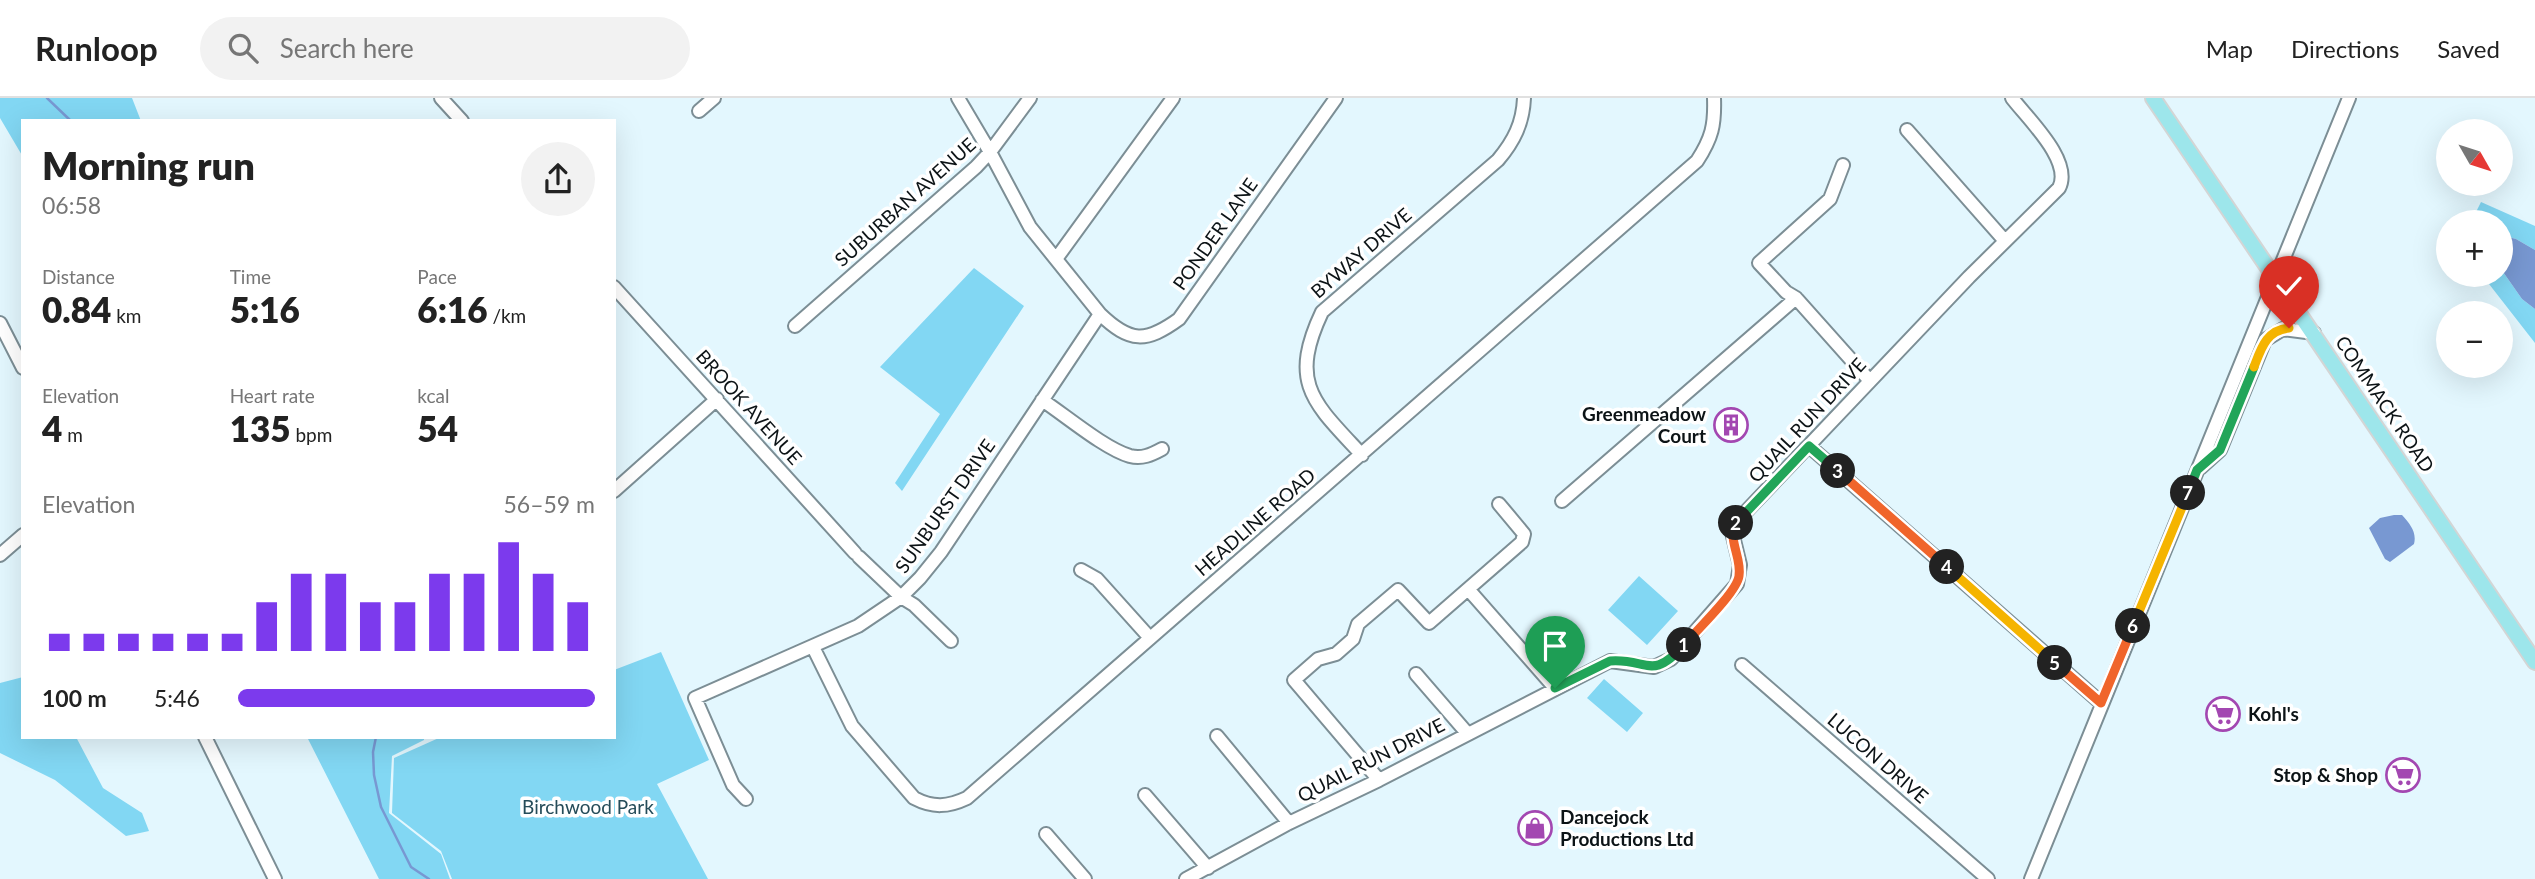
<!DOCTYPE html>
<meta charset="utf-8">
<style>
body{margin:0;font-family:Lato,sans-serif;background:#f2f2f2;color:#222;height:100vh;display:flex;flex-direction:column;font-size:26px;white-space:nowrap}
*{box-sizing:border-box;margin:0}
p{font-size:23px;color:#767676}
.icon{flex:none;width:38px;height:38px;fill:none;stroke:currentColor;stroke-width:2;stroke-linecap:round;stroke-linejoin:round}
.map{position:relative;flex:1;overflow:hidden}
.sheet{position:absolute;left:21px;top:21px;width:595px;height:620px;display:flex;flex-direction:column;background:#fff;border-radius:0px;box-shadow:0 7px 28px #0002}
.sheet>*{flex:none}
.needle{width:46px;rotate:129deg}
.tools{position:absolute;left:2436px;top:21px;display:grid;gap:14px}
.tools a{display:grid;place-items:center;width:77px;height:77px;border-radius:50%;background:#fff;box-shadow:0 7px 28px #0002;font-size:35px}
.pin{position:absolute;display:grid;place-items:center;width:60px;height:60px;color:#fff;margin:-72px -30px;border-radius:50% 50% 50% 0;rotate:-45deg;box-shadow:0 0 7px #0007}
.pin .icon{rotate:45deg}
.km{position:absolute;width:35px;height:35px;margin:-18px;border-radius:50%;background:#222;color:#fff;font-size:19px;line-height:35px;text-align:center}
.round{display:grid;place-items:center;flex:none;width:74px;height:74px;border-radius:37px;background:#f2f2f2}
.head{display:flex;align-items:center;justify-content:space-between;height:119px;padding:0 21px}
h1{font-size:38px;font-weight:800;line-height:52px}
.figures{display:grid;grid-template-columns:repeat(3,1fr);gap:10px;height:119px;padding:7px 21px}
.figures div{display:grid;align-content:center}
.figures b{font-size:35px;font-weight:800}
.figures small{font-size:19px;font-weight:400}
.figures p{font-size:19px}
.chart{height:196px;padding:14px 21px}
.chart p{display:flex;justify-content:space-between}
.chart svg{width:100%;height:126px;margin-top:7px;stroke:#7c3aed;stroke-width:6}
ul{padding:0 21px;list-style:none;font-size:23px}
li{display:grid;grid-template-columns:112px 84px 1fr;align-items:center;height:52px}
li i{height:18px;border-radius:9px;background:#7c3aed}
header{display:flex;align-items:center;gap:42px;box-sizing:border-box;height:98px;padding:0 35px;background:#fff;border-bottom:2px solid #e0e0e0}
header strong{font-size:33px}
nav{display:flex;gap:38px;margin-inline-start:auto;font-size:24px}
.search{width:490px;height:63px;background:#f2f2f2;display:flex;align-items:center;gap:18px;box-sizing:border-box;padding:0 24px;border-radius:38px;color:#767676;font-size:26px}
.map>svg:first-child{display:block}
</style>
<header>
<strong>Runloop</strong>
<div class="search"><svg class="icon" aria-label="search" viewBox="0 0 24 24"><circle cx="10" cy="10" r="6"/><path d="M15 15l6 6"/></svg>Search here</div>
<nav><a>Map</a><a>Directions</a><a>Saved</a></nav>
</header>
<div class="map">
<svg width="2535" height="781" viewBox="0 0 2535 781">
<rect width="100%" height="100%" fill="#e3f7fe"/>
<path fill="#82d7f3" d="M0,0H132L141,23H23V59L0,20Z
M2481,104L2535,128V152L2516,141L2501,137V124H2471Z
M974,170L1024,208L902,393L895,385L940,316L880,269Z
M2501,171L2522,201L2535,211V245L2482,177H2501Z
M1639,478L1678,513L1647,547L1608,512Z
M661,554L709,662L657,686L708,781H452L441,753L392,715L394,660L441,639H614V572Z
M23,579V639H76L103,690L142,715L149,733L126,738L55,682L0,655V585Z
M1604,581L1643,615L1627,634L1587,600Z
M307,639H424V642L392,658L389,715L441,756L450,781H379Z"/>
<path fill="#7898d2" d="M2501,137L2516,141L2535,152V211L2522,201L2501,171Z
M2394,417H2402C2410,426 2417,434 2414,446L2390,464L2385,461L2369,430L2380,420Z"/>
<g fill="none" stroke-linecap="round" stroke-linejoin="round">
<path stroke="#7898d2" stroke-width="2.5" d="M47,0L71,23
M376,639L373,654L374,677L381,709L411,769L429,781"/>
<g stroke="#7c8e95" stroke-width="16">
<path id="minor" d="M441,0L462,23
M958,0L990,54L1030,129L1100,216C1130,245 1146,245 1179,221L1336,0
M699,13L714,0
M1907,32L2005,143
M1843,67L1830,101L1759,165L1786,194L1796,200L1870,283
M1056,161L1173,0
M614,189L855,455
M0,225L23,270
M795,228L976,69L990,54L1030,0
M1042,302C1065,317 1105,351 1130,358C1142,361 1151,357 1162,351
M1809,348L2101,605
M1362,357C1314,305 1288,286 1322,214L1498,62C1514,43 1523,25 1524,0
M2200,370L2220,352L2265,242L2283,231L2314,235
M614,393L717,301
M1562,403L1796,200
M0,457L23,437
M859,459L901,499L914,507L951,543
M1081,472L1097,481L1150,540
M1468,491L1555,590
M813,549L852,628L914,700C933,710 948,709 967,700L1697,63C1712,40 1715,27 1714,0
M1742,567L1988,781
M1416,576L1467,635
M1217,638L1289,725
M205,639L275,781
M1379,682L1294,582L1318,561L1336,556L1353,541L1358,526L1398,492L1429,525L1522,444L1524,436L1499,406
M1145,697L1208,770
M746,701L733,687L695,600L858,528L901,499L920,480L941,454L1100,216
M1046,736L1085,781
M1186,781L1289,725L1379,682L1610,563L1654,569L1671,561L1737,486L1740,467L1732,434L1738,422L1969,179L2059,90C2073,63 2028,21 2012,0
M2031,781L2349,0"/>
</g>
<g stroke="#d3d5d5" stroke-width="18">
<path id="major" d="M2153,0L2535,564"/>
</g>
<use href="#minor" stroke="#fff" stroke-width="12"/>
<use href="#major" stroke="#9de6eb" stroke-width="14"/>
</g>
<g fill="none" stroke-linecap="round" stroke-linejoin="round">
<g stroke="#fff" stroke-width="14">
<path id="split-1" d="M1555,590L1610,563C1648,560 1651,584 1684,547"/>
</g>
<g stroke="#fff" stroke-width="14">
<path id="split-2" d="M1684,547C1696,533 1737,494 1739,478C1742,459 1727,442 1736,425"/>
</g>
<g stroke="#fff" stroke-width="14">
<path id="split-3" d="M1736,425L1809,348L1838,373"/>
</g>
<g stroke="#fff" stroke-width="14">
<path id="split-4" d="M1838,373L1947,469"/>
</g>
<g stroke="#fff" stroke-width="14">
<path id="split-5" d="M1947,469L2055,565"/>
</g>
<g stroke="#fff" stroke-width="14">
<path id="split-6" d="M2055,565L2101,605L2133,528"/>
</g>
<g stroke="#fff" stroke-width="14">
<path id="split-7" d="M2133,528L2188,395"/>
</g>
<g stroke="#fff" stroke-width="14">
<path id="split-8" d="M2188,395L2197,372L2220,352L2254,269"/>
</g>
<g stroke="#fff" stroke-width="14">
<path id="split-9" d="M2254,269C2261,251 2266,232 2289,230"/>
</g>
<use href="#split-1" stroke="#22a559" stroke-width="9"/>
<use href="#split-2" stroke="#f0652b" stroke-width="9"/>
<use href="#split-3" stroke="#22a559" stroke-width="9"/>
<use href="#split-4" stroke="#f0652b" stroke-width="9"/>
<use href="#split-5" stroke="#f5b400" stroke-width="9"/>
<use href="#split-6" stroke="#f0652b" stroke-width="9"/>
<use href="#split-7" stroke="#f5b400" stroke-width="9"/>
<use href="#split-8" stroke="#22a559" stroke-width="9"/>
<use href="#split-9" stroke="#f5b400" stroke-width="9"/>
</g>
<defs>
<g id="building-ring" transform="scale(1.75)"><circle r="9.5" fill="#fff" stroke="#a347b1" stroke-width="1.5"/><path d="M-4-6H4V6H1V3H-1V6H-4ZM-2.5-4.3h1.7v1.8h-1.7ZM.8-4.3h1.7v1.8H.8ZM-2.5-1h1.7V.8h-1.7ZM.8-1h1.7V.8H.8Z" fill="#a347b1"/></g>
<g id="supermarket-ring" transform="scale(1.75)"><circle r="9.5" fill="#fff" stroke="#a347b1" stroke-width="1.5"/><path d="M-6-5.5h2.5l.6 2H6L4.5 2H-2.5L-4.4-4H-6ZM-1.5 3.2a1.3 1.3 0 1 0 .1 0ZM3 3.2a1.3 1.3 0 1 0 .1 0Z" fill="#a347b1"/></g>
<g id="shop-ring" transform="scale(1.75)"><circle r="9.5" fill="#fff" stroke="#a347b1" stroke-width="1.5"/><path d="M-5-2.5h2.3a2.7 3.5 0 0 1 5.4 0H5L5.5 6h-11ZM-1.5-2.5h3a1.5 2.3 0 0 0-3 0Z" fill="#a347b1"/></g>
</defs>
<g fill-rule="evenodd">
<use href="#building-ring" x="1731" y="327"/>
<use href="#supermarket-ring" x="2223" y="616"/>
<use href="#supermarket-ring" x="2403" y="677"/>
<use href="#shop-ring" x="1535" y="730"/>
</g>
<g text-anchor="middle" stroke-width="7" stroke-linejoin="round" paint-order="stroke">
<g font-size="19" fill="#0c1316" stroke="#fff">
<text transform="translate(905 104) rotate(-42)" y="7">SUBURBAN AVENUE</text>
<text transform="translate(1215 136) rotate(-55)" y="7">PONDER LANE</text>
<text transform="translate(1361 155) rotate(-41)" y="7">BYWAY DRIVE</text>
<text transform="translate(2385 306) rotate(56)" y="7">COMMACK ROAD</text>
<text transform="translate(749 309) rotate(48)" y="7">BROOK AVENUE</text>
<text transform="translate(1807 322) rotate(-47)" y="7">QUAIL RUN DRIVE</text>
<text transform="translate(945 408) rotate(-55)" y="7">SUNBURST DRIVE</text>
<text transform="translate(1255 424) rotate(-41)" y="7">HEADLINE ROAD</text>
<text transform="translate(1878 660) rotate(41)" y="7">LUCON DRIVE</text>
<text transform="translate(1371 662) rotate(-27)" y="7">QUAIL RUN DRIVE</text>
</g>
<g font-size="19" font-weight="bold" fill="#0c1316" stroke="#fff" text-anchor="end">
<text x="1706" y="323">Greenmeadow<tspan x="1706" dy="22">Court</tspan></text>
<text x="2248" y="623" text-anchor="start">Kohl's</text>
<text x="2378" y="684">Stop &amp; Shop</text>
<text x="1560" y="726" text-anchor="start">Dancejock<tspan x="1560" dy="22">Productions Ltd</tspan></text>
</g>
<g font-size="19" fill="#254c59" stroke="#fff">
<text x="588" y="716">Birchwood Park</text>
</g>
</g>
</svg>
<div class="tools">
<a><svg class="needle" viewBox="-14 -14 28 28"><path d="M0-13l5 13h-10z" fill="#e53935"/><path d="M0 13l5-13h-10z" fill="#767676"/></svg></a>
<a>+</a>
<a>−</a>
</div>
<div class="pin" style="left:1555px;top:590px;background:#1e9e55"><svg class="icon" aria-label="arrive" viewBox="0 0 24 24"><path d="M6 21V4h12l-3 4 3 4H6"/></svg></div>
<div class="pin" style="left:2289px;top:230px;background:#d93025"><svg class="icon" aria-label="check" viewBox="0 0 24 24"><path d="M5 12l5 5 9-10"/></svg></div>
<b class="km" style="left:1684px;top:547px">1</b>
<b class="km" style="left:1736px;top:425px">2</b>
<b class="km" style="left:1838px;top:373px">3</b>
<b class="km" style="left:1947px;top:469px">4</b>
<b class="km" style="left:2055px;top:565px">5</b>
<b class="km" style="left:2133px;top:528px">6</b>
<b class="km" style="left:2188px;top:395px">7</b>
<section class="sheet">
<div class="head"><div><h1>Morning run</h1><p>06:58</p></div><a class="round"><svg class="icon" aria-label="share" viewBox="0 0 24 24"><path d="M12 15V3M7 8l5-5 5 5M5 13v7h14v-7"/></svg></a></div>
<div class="figures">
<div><p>Distance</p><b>0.84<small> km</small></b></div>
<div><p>Time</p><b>5:16</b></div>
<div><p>Pace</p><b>6:16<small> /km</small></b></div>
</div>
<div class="figures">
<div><p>Elevation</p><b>4<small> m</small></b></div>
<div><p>Heart rate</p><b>135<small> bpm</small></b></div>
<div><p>kcal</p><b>54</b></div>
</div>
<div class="chart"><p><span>Elevation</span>56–59 m</p>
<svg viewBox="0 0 160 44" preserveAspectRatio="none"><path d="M5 44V38M15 44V38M25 44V38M35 44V38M45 44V38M55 44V38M65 44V27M75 44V17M85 44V17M95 44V27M105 44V27M115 44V17M125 44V17M135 44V6M145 44V17M155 44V27"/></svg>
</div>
<ul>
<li><b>100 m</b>5:46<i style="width:100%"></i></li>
</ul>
</section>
</div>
